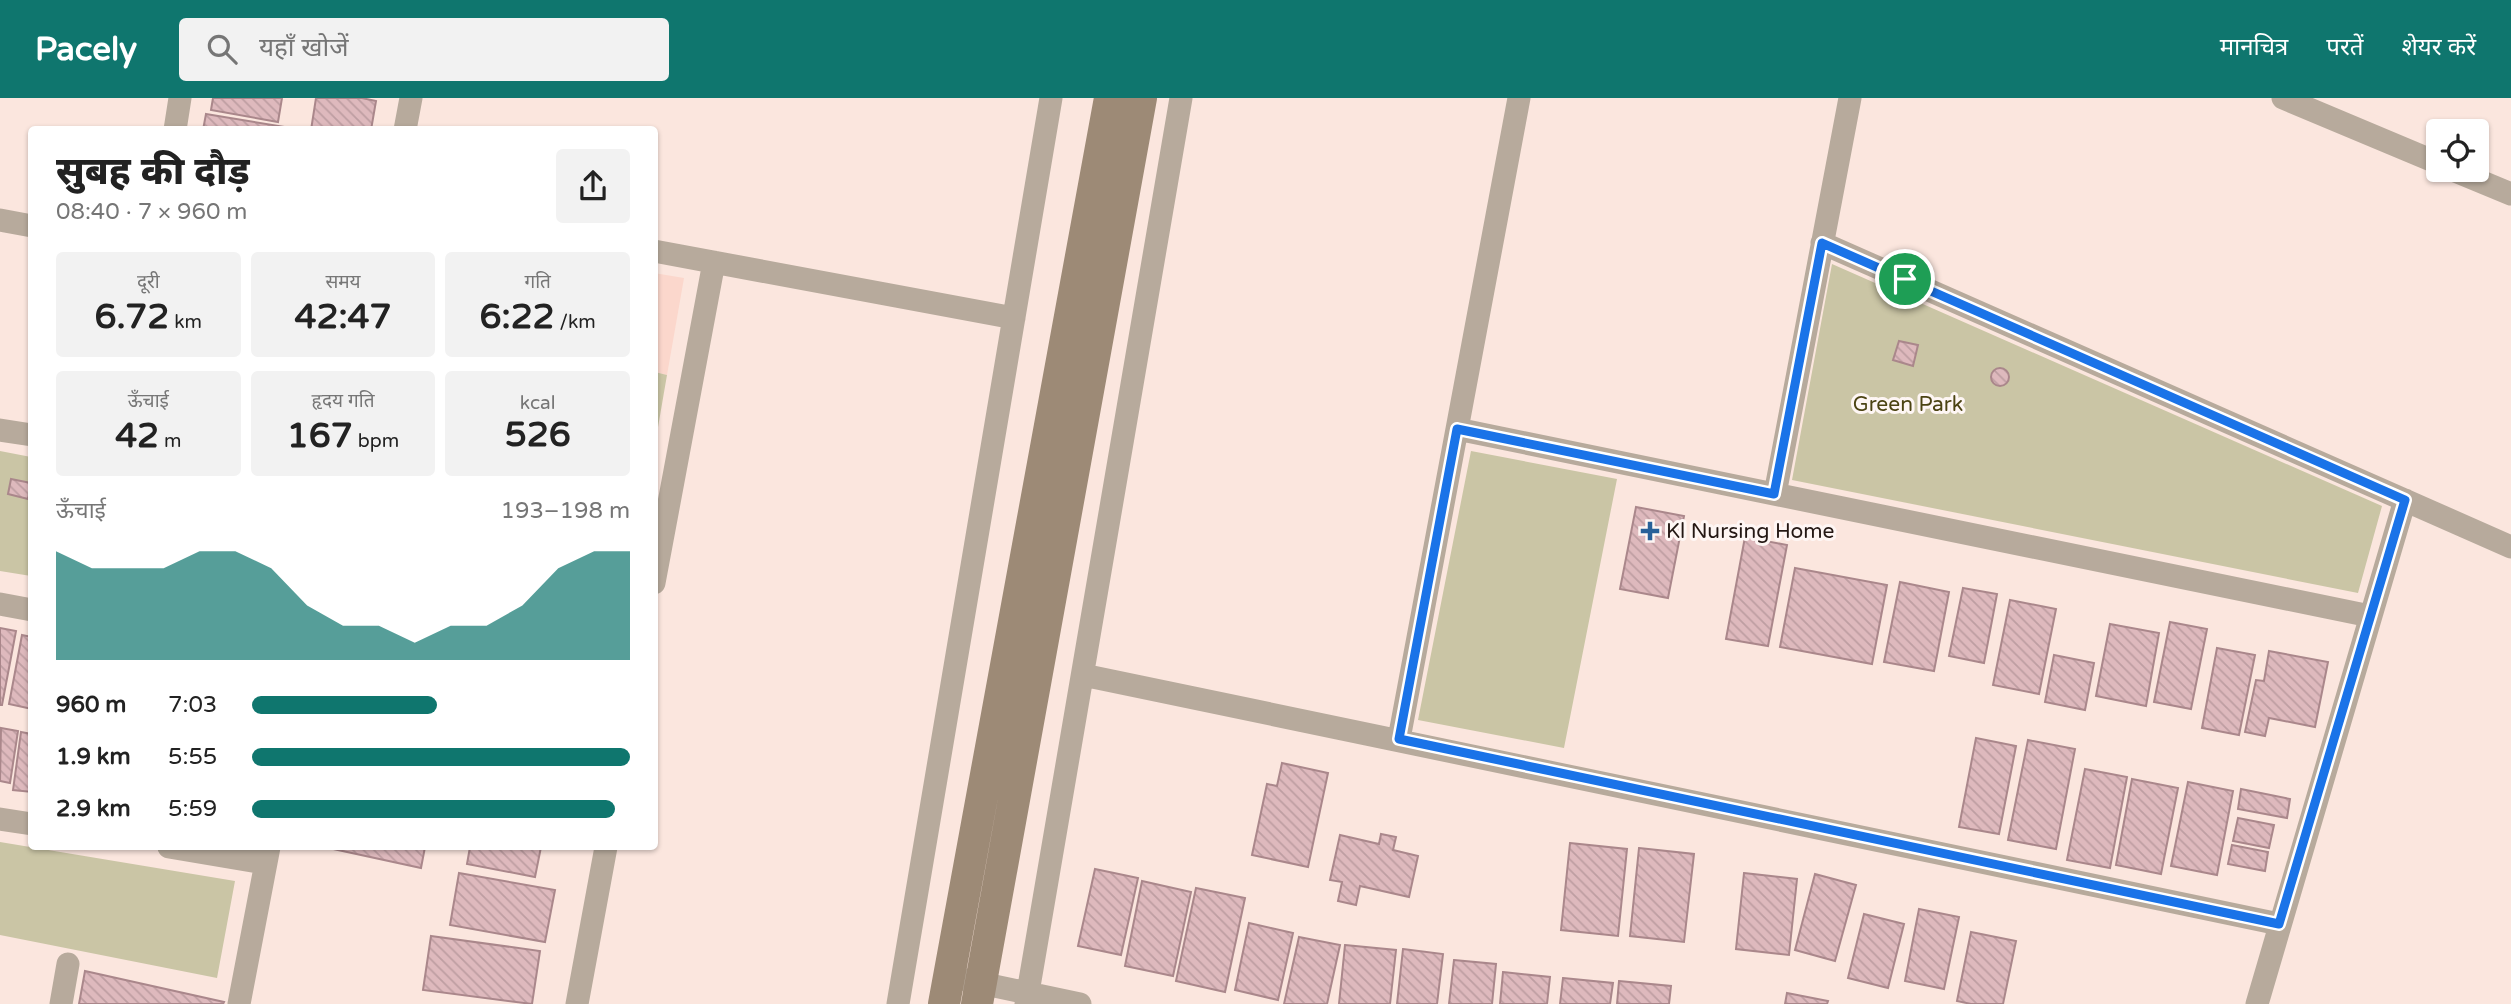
<!DOCTYPE html>
<html lang="hi">
<meta charset="utf-8">
<style>
body{margin:0;font-family:"Varela Round","Noto Sans Devanagari",sans-serif;background:#f2f2f2;color:#222;height:100vh;display:flex;flex-direction:column;font-size:26px;white-space:nowrap}
*{box-sizing:border-box;margin:0}
p{font-size:23px;color:#767676}
.icon{flex:none;width:38px;height:38px;fill:none;stroke:currentColor;stroke-width:2;stroke-linecap:round;stroke-linejoin:round}
.map{position:relative;flex:1;overflow:hidden}
.panel{position:absolute;left:28px;top:28px;width:630px;height:724px;display:flex;flex-direction:column;background:#fff;border-radius:7px;box-shadow:0 2px 5px #0004}
.panel>*{flex:none}
.tools{position:absolute;left:2426px;top:21px;display:grid;gap:14px}
.tools a{display:grid;place-items:center;width:63px;height:63px;border-radius:7px;background:#fff;box-shadow:0 2px 5px #0004;font-size:35px}
.pin{position:absolute;display:grid;place-items:center;width:60px;height:60px;color:#fff;margin:-30px;border:4px solid #fff;border-radius:50%;box-shadow:0 2px 7px #0007}
.round{display:grid;place-items:center;flex:none;width:74px;height:74px;border-radius:7px;background:#f2f2f2}
.summary{display:flex;align-items:center;justify-content:space-between;height:119px;padding:0 28px}
h1{font-size:38px;font-weight:800;line-height:52px}
.figures{display:grid;grid-template-columns:repeat(3,1fr);gap:10px;height:119px;padding:7px 28px}
.figures div{display:grid;align-content:center;border-radius:7px;background:#f2f2f2;text-align:center}
.figures b{font-size:35px;font-weight:800}
.figures small{font-size:19px;font-weight:400}
.figures p{font-size:19px}
.chart{height:196px;padding:14px 28px}
.chart p{display:flex;justify-content:space-between}
.chart svg{width:100%;height:126px;margin-top:7px;fill:#0f766e;opacity:.7}
ul{padding:0 28px;list-style:none;font-size:23px}
li{display:grid;grid-template-columns:112px 84px 1fr;align-items:center;height:52px}
li i{height:18px;border-radius:9px;background:#0f766e}
header{display:flex;align-items:center;gap:42px;box-sizing:border-box;height:98px;padding:0 35px;background:#0f766e;color:#fff}
header strong{font-size:33px}
nav{display:flex;gap:38px;margin-inline-start:auto;font-size:24px}
.search{width:490px;height:63px;background:#f2f2f2;display:flex;align-items:center;gap:18px;box-sizing:border-box;padding:0 24px;border-radius:7px;color:#767676;font-size:26px}
.map>svg:first-child{display:block}
</style>
<header>
<strong>Pacely</strong>
<div class="search"><svg class="icon" aria-label="search" viewBox="0 0 24 24"><circle cx="10" cy="10" r="6"/><path d="M15 15l6 6"/></svg>यहाँ खोजें</div>
<nav><a>मानचित्र</a><a>परतें</a><a>शेयर करें</a></nav>
</header>
<div class="map">
<svg width="2511" height="906" viewBox="0 0 2511 906">
<defs>
<pattern id="building-back-hatch" width="6" height="6" patternUnits="userSpaceOnUse" patternTransform="scale(1.75)"><rect width="6" height="6" fill="#deb9bd"/><path d="M-1 5l2 2M0 0l6 6M5-1l2 2" fill="none" stroke="#be9ea2"/></pattern>
</defs>
<rect width="100%" height="100%" fill="#fbe6de"/>
<path fill="#fbd7cc" d="M654,175L684,180L667,277L655,274Z"/>
<path fill="#cac5a5" d="M1832,166L2382,408L2358,495L1792,382Z
M655,274L667,277L657,335L654,334Z
M0,353L31,359V478L0,473Z
M1471,353L1617,381L1564,650L1418,622Z
M0,744L235,783L217,880L0,837Z"/>
<path fill="url(#building-back-hatch)" stroke="#aa878b" stroke-width="2" d="M213,0H282L278,24L211,12Z
M316,0H362L376,3L371,32H311Z
M206,16L285,29V32H203Z
M1899,243L1918,247L1913,268L1893,262Z
M1991 279a9 9 0 1 1 18 0a9 9 0 1 1-18 0Z
M11,381L31,385L28,401L8,396Z
M1636,409L1684,418L1668,500L1620,491Z
M1745,439L1787,447L1768,548L1726,541Z
M1795,470L1887,487L1872,566L1780,549Z
M1900,484L1949,494L1934,573L1884,564Z
M1963,490L1997,496L1984,565L1949,558Z
M2010,502L2056,511L2039,596L1993,587Z
M2170,524L2207,531L2191,611L2154,604Z
M2110,526L2159,535L2146,608L2096,598Z
M0,530L16,533L2,607H0Z
M22,537L32,539V611L9,606Z
M2217,550L2255,557L2239,637L2202,630Z
M2269,553L2328,564L2315,629L2269,620L2265,638L2245,634L2256,582L2264,583Z
M2054,557L2094,565L2085,612L2045,604Z
M1,630L18,633L10,685L0,683Z
M21,634L32,636V694L13,692Z
M1976,640L2016,648L1999,736L1959,729Z
M2028,642L2075,651L2056,751L2008,742Z
M1282,665L1328,675L1308,769L1252,757L1267,686L1277,688Z
M2085,671L2127,679L2110,770L2067,762Z
M2132,681L2178,690L2161,776L2116,767Z
M2188,684L2233,693L2217,777L2171,768Z
M2241,691L2290,701L2287,720L2238,711Z
M2238,720L2274,727L2269,750L2233,743Z
M1381,736L1396,739L1393,752L1418,758L1409,799L1360,788L1356,807L1338,803L1342,784L1330,782L1340,737L1379,746Z
M1570,745L1627,751L1618,838L1561,832Z
M2232,747L2268,754L2265,773L2228,766Z
M324,749H425L421,770Z
M470,749H541L535,779L467,766Z
M1639,750L1694,756L1684,844L1630,838Z
M1095,771L1138,780L1121,857L1078,848Z
M459,775L555,792L545,844L450,827Z
M1744,775L1797,781L1789,857L1736,851Z
M1815,776L1856,787L1835,863L1795,852Z
M1142,783L1191,794L1173,878L1125,868Z
M1196,790L1245,800L1225,894L1176,883Z
M1919,811L1959,819L1944,891L1905,883Z
M1864,816L1904,826L1888,890L1848,880Z
M1249,825L1293,835L1278,902L1235,892Z
M1971,834L2016,843L2003,906H1971L1957,903Z
M431,838L540,853L532,906L423,892Z
M1299,839L1340,847L1327,906H1284Z
M1345,847L1396,852L1390,906H1339Z
M1403,851L1443,856L1437,906H1397Z
M1454,862L1496,866L1492,906H1449Z
M85,873L224,904L223,906H79Z
M1503,874L1550,879L1547,906H1500Z
M1563,880L1613,885L1610,906H1560Z
M1619,883L1671,888L1669,906H1617Z
M1787,895L1828,903L1827,906H1785Z"/>
<g fill="none" stroke-linecap="round" stroke-linejoin="round">
<path stroke="#b7aa9c" stroke-width="23" d="M2283,0L2438,65
M175,32L180,0
M405,32L411,0
M2453,72L2511,96
M0,122L32,128
M1822,145L2511,449
M654,153L1014,220
M1457,331L2370,518
M0,332L32,337
M1775,396L1850,0
M654,485L714,164
M0,506L32,512
M1083,577L2279,826
M1399,641L1519,0
M0,721L32,726
M169,749L265,765
M966,882L1080,906
M61,906L68,866
M239,906L269,749
M577,906L606,749
M898,906L1051,0
M1026,906L1181,0
M2257,906L2405,402"/>
<path stroke="#9d8a76" stroke-width="32" d="M944,906L1110,0
M977,906L1141,0"/>
</g>
<g fill="none" stroke-linecap="round" stroke-linejoin="round">
<g stroke="#fff" stroke-width="14">
<path id="route" d="M1822,145L2405,402L2279,826L1399,641L1457,331L1774,396Z"/>
</g>
<use href="#route" stroke="#1a73e8" stroke-width="9"/>
</g>
<path fill="#286199" stroke="#fef6f4" stroke-width="2.5" d="M1646.5 422.5h7v7h7v7h-7v7h-7v-7h-7v-7h7z"/>
<g text-anchor="middle" stroke-width="6" stroke-linejoin="round" paint-order="stroke">
<g font-size="21" fill="#4b4312" stroke="#fef6f4">
<text x="1908" y="313">Green Park</text>
</g>
<g font-size="21" fill="#241814" stroke="#fef6f4" text-anchor="start">
<text x="1666" y="440">Kl Nursing Home</text>
</g>
</g>
</svg>
<div class="tools">
<a><svg class="icon" aria-label="locate" viewBox="0 0 24 24"><circle cx="12" cy="12" r="6"/><path d="M12 2v4M12 18v4M2 12h4M18 12h4"/></svg></a>
</div>
<div class="pin" style="left:1905px;top:181px;background:#1e9e55"><svg class="icon" aria-label="arrive" viewBox="0 0 24 24"><path d="M6 21V4h12l-3 4 3 4H6"/></svg></div>
<section class="panel">
<div class="summary"><div><h1>सुबह की दौड़</h1><p>08:40 · 7 × 960 m</p></div><a class="round"><svg class="icon" aria-label="share" viewBox="0 0 24 24"><path d="M12 15V3M7 8l5-5 5 5M5 13v7h14v-7"/></svg></a></div>
<div class="figures">
<div><p>दूरी</p><b>6.72<small> km</small></b></div>
<div><p>समय</p><b>42:47</b></div>
<div><p>गति</p><b>6:22<small> /km</small></b></div>
</div>
<div class="figures">
<div><p>ऊँचाई</p><b>42<small> m</small></b></div>
<div><p>हृदय गति</p><b>167<small> bpm</small></b></div>
<div><p>kcal</p><b>526</b></div>
</div>
<div class="chart"><p><span>ऊँचाई</span>193–198 m</p>
<svg viewBox="0 0 160 44" preserveAspectRatio="none"><path d="M0 44V6L10 12L20 12L30 12L40 6L50 6L60 12L70 25L80 32L90 32L100 38L110 32L120 32L130 25L140 12L150 6L160 6V44z"/></svg>
</div>
<ul>
<li><b>960 m</b>7:03<i style="width:49%"></i></li>
<li><b>1.9 km</b>5:55<i style="width:100%"></i></li>
<li><b>2.9 km</b>5:59<i style="width:96%"></i></li>
</ul>
</section>
</div>
